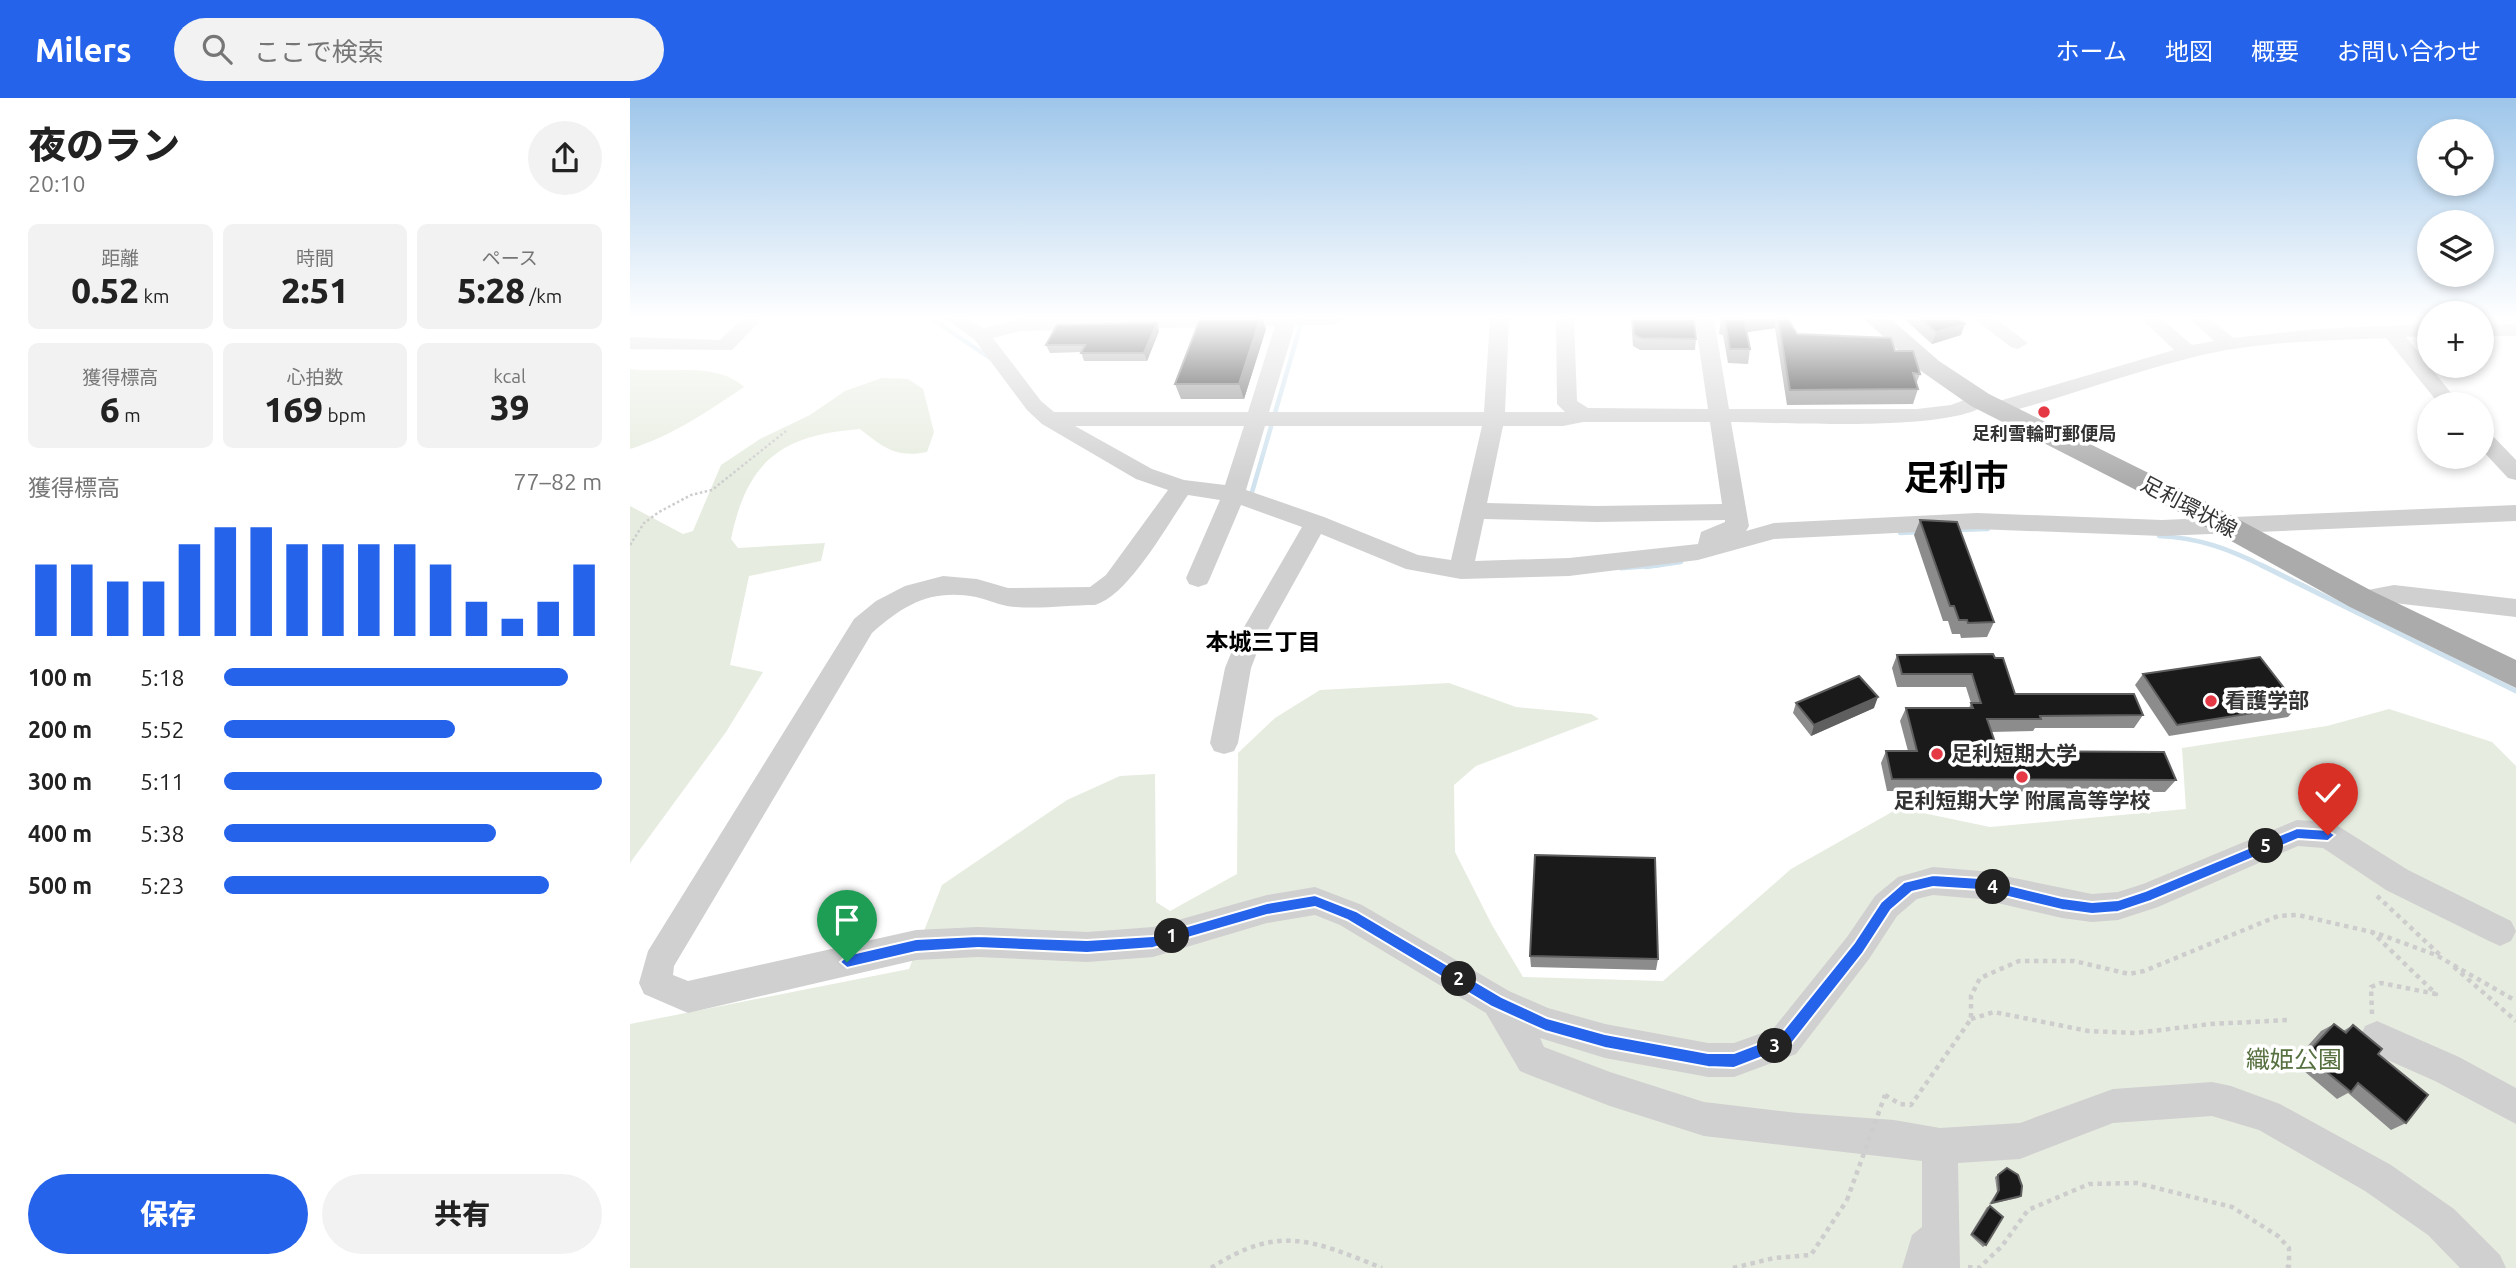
<!DOCTYPE html>
<html lang="ja">
<meta charset="utf-8">
<style>
body{margin:0;font-family:Ubuntu,"Noto Sans JP",sans-serif;background:#f2f2f2;color:#222;height:100vh;display:flex;flex-direction:column;font-size:26px;white-space:nowrap}
*{box-sizing:border-box;margin:0}
p{font-size:23px;color:#767676}
.icon{flex:none;width:38px;height:38px;fill:none;stroke:currentColor;stroke-width:2;stroke-linecap:round;stroke-linejoin:round}
.map{position:relative;flex:1;overflow:hidden}
.panel{display:flex;flex-direction:column;background:#fff;width:630px}
.panel>*{flex:none}
.buttons{position:absolute;left:1787px;top:21px;display:grid;gap:14px}
.buttons a{display:grid;place-items:center;width:77px;height:77px;border-radius:50%;background:#fff;box-shadow:0 4px 10px #0003;font-size:35px}
.pin{position:absolute;display:grid;place-items:center;width:60px;height:60px;color:#fff;margin:-72px -30px;border-radius:50% 50% 50% 0;rotate:-45deg;box-shadow:0 0 7px #0007}
.pin .icon{rotate:45deg}
.km{position:absolute;width:35px;height:35px;margin:-18px;border-radius:50%;background:#222;color:#fff;font-size:19px;line-height:35px;text-align:center}
.round{display:grid;place-items:center;flex:none;width:74px;height:74px;border-radius:37px;background:#f2f2f2}
.overview{display:flex;align-items:center;justify-content:space-between;height:119px;padding:0 28px}
h1{font-size:38px;font-weight:800;line-height:52px}
.figures{display:grid;grid-template-columns:repeat(3,1fr);gap:10px;height:119px;padding:7px 28px}
.figures div{display:grid;align-content:center;border-radius:10px;background:#f2f2f2;text-align:center}
.figures b{font-size:35px;font-weight:800}
.figures small{font-size:19px;font-weight:400}
.figures p{font-size:19px}
.chart{height:196px;padding:14px 28px}
.chart p{display:flex;justify-content:space-between}
.chart svg{width:100%;height:126px;margin-top:7px;stroke:#2563eb;stroke-width:6}
.action{display:flex;gap:14px;margin-top:auto;padding:14px 28px}
.action a{flex:1;height:80px;border-radius:42px;background:#2563eb;color:#fff;font-size:28px;font-weight:800;line-height:80px;text-align:center}
.action a+a{background:#f2f2f2;color:#222}
ul{padding:0 28px;list-style:none;font-size:23px}
li{display:grid;grid-template-columns:112px 84px 1fr;align-items:center;height:52px}
li i{height:18px;border-radius:9px;background:#2563eb}
header{display:flex;align-items:center;gap:42px;box-sizing:border-box;height:98px;padding:0 35px;background:#2563eb;color:#fff}
header strong{font-size:33px}
nav{display:flex;gap:38px;margin-inline-start:auto;font-size:24px}
.search{width:490px;height:63px;background:#f2f2f2;display:flex;align-items:center;gap:18px;box-sizing:border-box;padding:0 24px;border-radius:38px;color:#767676;font-size:26px}
main{display:flex;flex:1;min-height:0}
.map>svg:first-child{display:block}
</style>
<header>
<strong>Milers</strong>
<div class="search"><svg class="icon" aria-label="search" viewBox="0 0 24 24"><circle cx="10" cy="10" r="6"/><path d="M15 15l6 6"/></svg>ここで検索</div>
<nav><a>ホーム</a><a>地図</a><a>概要</a><a>お問い合わせ</a></nav>
</header>
<main>
<section class="panel">
<div class="overview"><div><h1>夜のラン</h1><p>20:10</p></div><a class="round"><svg class="icon" aria-label="share" viewBox="0 0 24 24"><path d="M12 15V3M7 8l5-5 5 5M5 13v7h14v-7"/></svg></a></div>
<div class="figures">
<div><p>距離</p><b>0.52<small> km</small></b></div>
<div><p>時間</p><b>2:51</b></div>
<div><p>ペース</p><b>5:28<small> /km</small></b></div>
</div>
<div class="figures">
<div><p>獲得標高</p><b>6<small> m</small></b></div>
<div><p>心拍数</p><b>169<small> bpm</small></b></div>
<div><p>kcal</p><b>39</b></div>
</div>
<div class="chart"><p><span>獲得標高</span>77–82 m</p>
<svg viewBox="0 0 160 44" preserveAspectRatio="none"><path d="M5 44V19M15 44V19M25 44V25M35 44V25M45 44V12M55 44V6M65 44V6M75 44V12M85 44V12M95 44V12M105 44V12M115 44V19M125 44V32M135 44V38M145 44V32M155 44V19"/></svg>
</div>
<ul>
<li><b>100 m</b>5:18<i style="width:91%"></i></li>
<li><b>200 m</b>5:52<i style="width:61%"></i></li>
<li><b>300 m</b>5:11<i style="width:100%"></i></li>
<li><b>400 m</b>5:38<i style="width:72%"></i></li>
<li><b>500 m</b>5:23<i style="width:86%"></i></li>
</ul>
<div class="action"><a>保存</a><a>共有</a></div>
</section>
<div class="map">
<svg width="1886" height="1170" viewBox="0 0 1886 1170">
<rect width="100%" height="100%" fill="#fff"/>
<path fill="#e6ecdf" d="M0,271C35,276 87,263 114,289C78,313 42,338 0,351Z
M252,280L278,281L293,291L304,334L297,354C266,360 254,350 230,331C151,337 117,363 101,441L108,450L195,445L191,463L119,478L100,567L133,574L96,634L0,765V408L53,436L63,433L91,367L130,341L180,317L215,293Z
M819,585L886,609L961,616L969,621L846,668L824,687L825,754L862,827L893,879L1033,883L1161,771L1269,710L1360,729L1556,711L1552,650L1697,628L1759,611L1862,644L1886,668V1170H0V926L279,871L312,787L437,702L490,678L525,676L526,804L540,813L607,776L608,655L645,620L690,592Z"/>
<g fill="none" stroke-linecap="round" stroke-linejoin="round">
<path stroke="#cfe2ee" stroke-width="4.5" d="M302,221L360,260
M620,401L672,222
M1326,432L1358,431
M1270,435L1292,434
M1529,438C1570,440 1599,451 1635,469
M1016,469L1051,464"/>
<path stroke="#cfe2ee" stroke-width="5" d="M1631,467L1886,593
M991,470L1029,467"/>
<path stroke="#cdcdcd" stroke-width="2.5" stroke-dasharray="2.5 2.5" stroke-linecap="butt" d="M0,447L14,425L29,414L61,397L82,392L156,333"/>
<path stroke="#cdcdcd" stroke-width="4.5" stroke-dasharray="4.5 4.5" stroke-linecap="butt" d="M1747,798L1810,857
M1824,869L1886,923
M1742,916L1741,889L1751,885L1806,896L1743,835
M1341,921L1364,914L1458,933L1506,935L1581,926L1659,922
M1255,997L1270,1006L1281,1007L1341,921V898L1350,880L1389,863H1444L1499,876L1514,873L1648,818L1668,817L1746,835L1806,857L1886,903
M1338,1169L1349,1170L1372,1148L1398,1112L1459,1086L1507,1085L1602,1109L1648,1138L1659,1150V1168L1655,1170
M581,1170C649,1126 682,1142 752,1170
M1103,1170L1144,1160L1181,1157L1217,1102"/>
<path fill="#d0d0d0" fill-rule="evenodd" d="M112,221H132L102,252L0,251V239L90,242Z
M316,221H339L354,230L390,221H712L703,227H665L639,314H854L860,221H879L875,314H935L927,306L926,221H944L947,303L958,310L1078,311L1065,221H1084L1099,311H1287L1321,307L1350,296L1357,297L1360,302C1338,336 1145,324 1101,324L1119,428L1116,433L1144,425L1347,415L1532,422L1886,407V423L1532,438L1347,431L1144,441L1068,462L939,478L831,481L776,471L691,436L631,544L621,570L608,645L604,653L594,656L584,653L580,645L595,570L606,543L672,429L611,407L580,480L577,486L568,489L559,486L556,480L590,402L558,397C537,427 499,497 465,507C437,507 405,512 377,508C366,506 356,501 346,499C301,491 275,506 242,535L44,868L43,877L58,883L286,832L348,829L457,834L523,829L637,797L685,789L732,807L879,893L918,910L975,926L1078,945H1104L1143,931L1217,839L1245,798L1268,779L1303,769L1350,773L1462,796L1488,794L1513,786L1667,722L1698,724L1708,728L1778,772L1881,823L1886,833L1881,843L1870,848L1859,843L1756,792L1693,750L1668,748L1528,809L1488,822L1462,824L1432,820L1350,801L1303,797L1287,801L1267,818L1239,861L1166,956L1104,979H1078L975,960L910,940L914,949L980,974L1074,1004L1168,1015L1264,1022L1310,1030L1390,1025L1483,991L1582,984L1601,988L1650,1006L1761,1067L1824,1111L1870,1157L1876,1170H1830L1798,1137L1735,1093L1629,1032L1582,1018L1483,1025L1390,1061L1328,1065L1330,1170H1272L1282,1137L1292,1129V1063L1074,1038L980,1008L902,978L890,973L856,915L710,827L685,817L637,825L523,859L457,864L348,859L286,862L58,915L14,896L9,885L18,853L224,521L246,503L275,488L313,478L347,481L378,490L460,489L476,477L538,392L506,381L412,326L397,312L344,241ZM645,228L618,314H424L411,303L363,240L390,233ZM953,324H1080L1092,406L967,408L857,405L873,328H933ZM445,328H614L595,387L554,382L522,371ZM635,328H852L821,462L788,457L694,419L616,392ZM854,421L967,424L1095,422V424L1071,434L1068,446L939,460L845,463Z
M1344,221H1366L1398,245L1388,251L1381,249Z
M1512,221H1532L1562,247L1584,243L1560,221H1581L1603,240L1686,231L1799,226V238L1776,239L1830,306H1809L1756,240C1692,243 1623,243 1560,260C1495,276 1431,301 1366,317L1359,316L1356,311L1359,306L1544,252Z
M1852,226H1886V238H1852Z
M1852,333L1860,335L1886,362V382L1878,380L1852,352Z
M1764,487L1886,501V519L1764,505L1731,510L1722,507L1719,501L1722,495Z
M1747,923L1829,959L1886,990V1026L1805,983L1735,952L1730,940L1735,928Z"/>
<path fill="#ababab" fill-rule="evenodd" d="M1234,221H1261L1309,263L1359,296L1567,399L1742,493L1886,562V590L1720,509L1547,413L1341,308L1291,273Z"/>
<path stroke="#cdcdcd" stroke-width="4.5" stroke-dasharray="4.5 4.5" stroke-linecap="butt" d="M1217,1102L1255,997"/>
</g>
<path fill="#8c8c8c" d="M1001,221H1064L1066,241L1065,252H1010L1003,248Z
M1091,221H1158L1167,236L1265,253L1290,276L1286,286L1288,291L1283,306L1157,307L1145,230L1117,234L1120,251L1118,266L1098,265L1093,237L1089,236Z
M1274,221H1329L1331,237L1302,246Z
M636,231L614,301H551L545,286Z
M529,233L517,263H454L451,254L420,255L416,247Z
M1290,422L1364,524L1357,539L1331,540L1330,536H1322L1318,523H1313L1284,437Z
M1267,557L1365,560L1385,596L1513,617L1504,630H1405L1403,633L1361,634L1368,653L1546,682L1535,694L1257,693L1251,665L1256,653H1278L1270,623L1276,610H1339L1341,605L1336,589H1267L1262,570Z
M1513,576L1668,608L1658,619L1539,638L1505,587Z
M1166,605L1244,610L1181,638L1163,615Z
M900,858L1028,861L1026,872L901,869Z
M1704,926L1713,933L1723,927L1748,956L1776,1025L1761,1032L1718,995L1707,1001L1674,973L1678,968L1667,960L1691,933Z
M1377,1070L1391,1098L1388,1100L1359,1106L1367,1094L1365,1079Z
M1360,1108L1356,1147L1353,1149L1340,1137L1357,1109Z"/>
<path fill="#5f5f5f" d="M630,221H633L636,231L614,301L609,286Z
M1114,221H1146L1145,230L1112,235Z
M527,225L529,233L517,263L514,255Z
M1335,226L1331,237L1302,246L1306,234Z
M1248,599L1244,610L1181,638L1184,627Z"/>
<path fill="#1a1a1a" stroke="#5f5f5f" stroke-width="2" d="M570,221H630L609,286H545Z
M1003,221H1064L1066,241L1011,240L1004,237Z
M1091,221H1114L1120,251H1100L1095,223Z
M1148,221H1158L1167,236L1261,240L1265,253H1283L1290,276L1283,275L1288,291L1160,292Z
M1291,221H1329L1335,226L1306,234Z
M527,225L514,255H451L455,247H416L427,227Z
M1290,422L1327,424L1364,524L1338,525L1337,522H1329L1324,508H1320Z
M1363,556L1365,560H1373L1385,596H1504L1513,617L1410,618L1411,621H1357L1368,653L1534,654L1546,682L1262,681L1256,653H1287L1276,610H1343L1341,605H1351L1342,576H1272L1267,557Z
M1630,559L1668,608L1547,627L1513,576Z
M1229,578L1248,599L1184,627L1166,605Z
M905,757L1025,760L1028,861L900,858Z
M1704,926L1716,935L1723,927L1752,951L1748,956L1798,997L1776,1025L1728,985L1721,994L1686,965L1691,961L1680,952Z
M1377,1070L1388,1077L1392,1088L1391,1098L1362,1105L1369,1092L1368,1077Z
M1360,1108L1373,1119L1356,1147L1342,1136Z"/>
<linearGradient id="sky" x2="0" y2="1"><stop stop-color="#9ec6ea"/><stop offset="0.57" stop-color="#fff"/><stop offset="1" stop-color="#fff" stop-opacity="0"/></linearGradient>
<rect width="1886" height="385" fill="url(#sky)"/>
<path fill="#2563eb" stroke="#fff" stroke-width="2" d="M1667,730L1698,732L1705,737L1698,743L1668,741L1521,803L1488,814L1462,816L1432,812L1350,792L1303,789L1282,794L1261,812L1233,855L1159,949L1104,970L1078,969L975,950L915,933L862,909L717,822L685,809L637,817L523,850L457,855L348,850L286,854L217,870L210,864L217,857L286,841L348,838L457,842L523,838L637,805L685,797L726,813L872,899L917,920L975,936L1078,955H1104L1149,938L1224,845L1251,804L1274,784L1303,777L1350,780L1432,800L1462,804L1488,802L1515,793Z"/>
<g fill="#e63946" stroke="#fff" stroke-width="2.5">
<circle cx="1414" cy="314" r="7"/>
<circle cx="1581" cy="603" r="7"/>
<circle cx="1307" cy="656" r="7"/>
<circle cx="1392" cy="679" r="7"/>
</g>
<g text-anchor="middle" stroke-width="7" stroke-linejoin="round" paint-order="stroke">
<g font-size="18" font-weight="bold" fill="#333" stroke="#fff">
<text x="1414" y="342">足利雪輪町郵便局</text>
</g>
<g font-size="21" fill="#333" stroke="#fff">
<text transform="translate(1559 409) rotate(28)" y="7">足利環状線</text>
</g>
<g font-size="21" font-weight="bold" fill="#333" stroke="#fff" text-anchor="start">
<text x="1595" y="610">看護学部</text>
<text x="1321" y="663">足利短期大学</text>
<text x="1392" y="710" text-anchor="middle">足利短期大学 附属高等学校</text>
</g>
<g font-size="23" font-weight="bold" fill="#000" stroke="#fff">
<text x="633" y="552">本城三丁目</text>
</g>
<g font-size="24" fill="#56703f" stroke="#fff">
<text x="1664" y="970">織姫公園</text>
</g>
<g font-size="35" font-weight="bold" fill="#000" stroke="#fff">
<text x="1326" y="392">足利市</text>
</g>
</g>
</svg>
<div class="buttons">
<a><svg class="icon" aria-label="locate" viewBox="0 0 24 24"><circle cx="12" cy="12" r="6"/><path d="M12 2v4M12 18v4M2 12h4M18 12h4"/></svg></a>
<a><svg class="icon" aria-label="layers" viewBox="0 0 24 24"><path d="M12 4l9 5-9 5-9-5zM3 14l9 5 9-5"/></svg></a>
<a>+</a>
<a>−</a>
</div>
<div class="pin" style="left:217px;top:864px;background:#1e9e55"><svg class="icon" aria-label="arrive" viewBox="0 0 24 24"><path d="M6 21V4h12l-3 4 3 4H6"/></svg></div>
<div class="pin" style="left:1698px;top:737px;background:#d93025"><svg class="icon" aria-label="check" viewBox="0 0 24 24"><path d="M5 12l5 5 9-10"/></svg></div>
<b class="km" style="left:542px;top:838px">1</b>
<b class="km" style="left:829px;top:881px">2</b>
<b class="km" style="left:1145px;top:948px">3</b>
<b class="km" style="left:1363px;top:789px">4</b>
<b class="km" style="left:1636px;top:748px">5</b>
</div>
</main>
